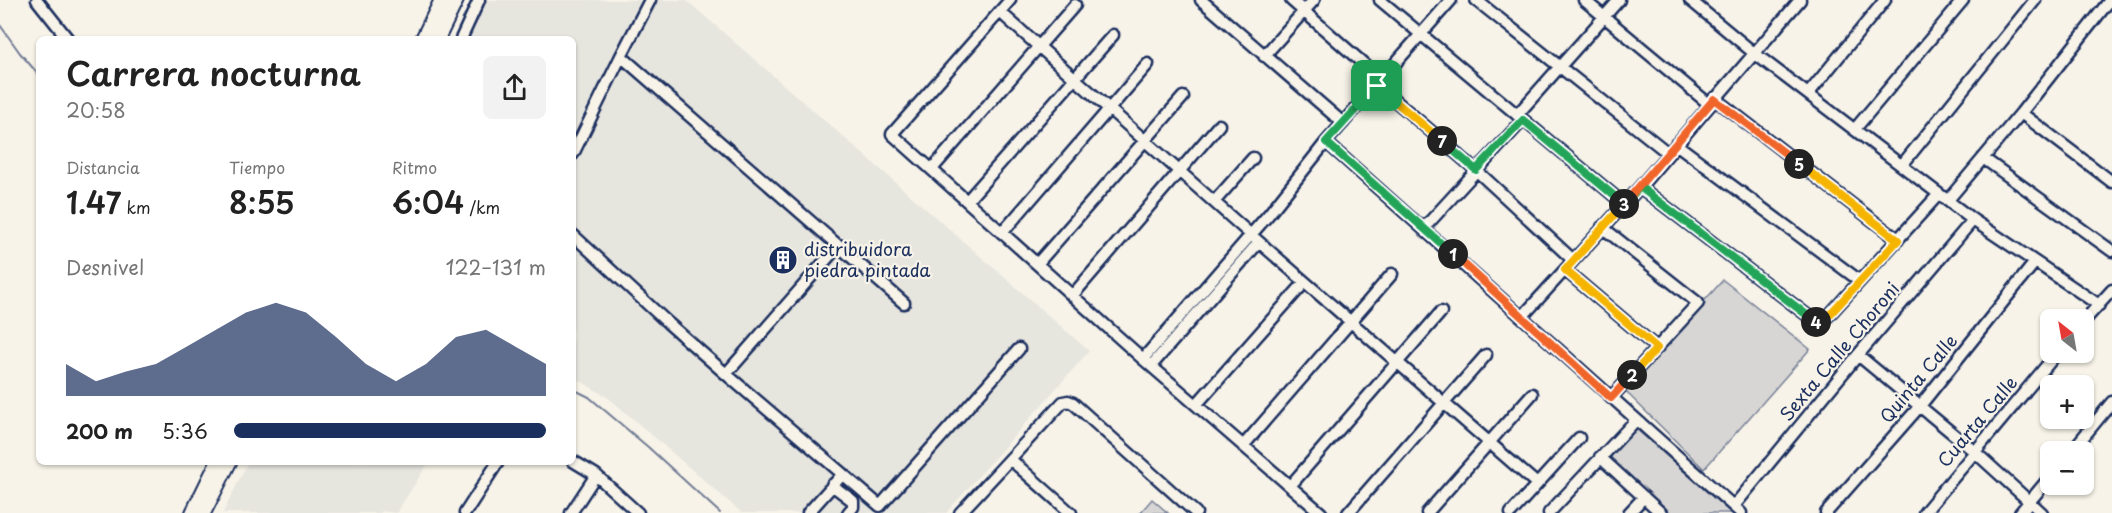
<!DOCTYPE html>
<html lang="es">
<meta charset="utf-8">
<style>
body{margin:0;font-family:"Playpen Sans",sans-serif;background:#f2f2f2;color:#222;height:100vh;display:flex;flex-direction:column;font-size:22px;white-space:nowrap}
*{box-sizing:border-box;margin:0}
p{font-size:20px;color:#767676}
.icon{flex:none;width:33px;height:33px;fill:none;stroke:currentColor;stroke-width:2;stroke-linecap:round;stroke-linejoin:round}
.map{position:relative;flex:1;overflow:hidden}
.sheet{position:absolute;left:36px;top:36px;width:540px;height:429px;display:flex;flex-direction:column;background:#fff;border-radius:9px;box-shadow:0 2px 4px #0004}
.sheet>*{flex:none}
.needle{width:39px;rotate:329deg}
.buttons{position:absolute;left:2040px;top:309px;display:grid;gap:12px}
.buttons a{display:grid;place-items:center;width:54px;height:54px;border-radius:9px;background:#fff;box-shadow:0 2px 4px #0004;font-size:30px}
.pin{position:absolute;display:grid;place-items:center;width:51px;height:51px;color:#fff;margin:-26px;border-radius:12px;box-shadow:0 3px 9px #0006}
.km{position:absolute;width:30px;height:30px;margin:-15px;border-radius:50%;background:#222;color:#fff;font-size:16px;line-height:30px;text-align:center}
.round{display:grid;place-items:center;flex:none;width:63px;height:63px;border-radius:9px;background:#f2f2f2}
.overview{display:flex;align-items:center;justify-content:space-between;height:102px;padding:0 30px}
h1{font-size:33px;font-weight:600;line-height:45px}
.figures{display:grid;grid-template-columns:repeat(3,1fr);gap:9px;height:102px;padding:6px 30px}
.figures div{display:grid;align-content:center}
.figures b{font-size:30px;font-weight:600}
.figures small{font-size:16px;font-weight:400}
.figures p{font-size:16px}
.chart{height:168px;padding:12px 30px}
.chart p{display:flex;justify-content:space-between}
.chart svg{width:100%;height:108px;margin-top:6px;fill:#1b2f5e;opacity:.7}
ul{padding:0 30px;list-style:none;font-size:20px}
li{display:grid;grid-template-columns:96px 72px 1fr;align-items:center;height:45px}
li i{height:15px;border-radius:8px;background:#1b2f5e}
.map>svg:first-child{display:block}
</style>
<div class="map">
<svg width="2112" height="513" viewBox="0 0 2112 513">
<rect width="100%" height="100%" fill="#f7f3e8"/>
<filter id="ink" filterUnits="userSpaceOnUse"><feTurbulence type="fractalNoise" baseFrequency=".0167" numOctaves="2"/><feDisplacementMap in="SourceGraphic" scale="12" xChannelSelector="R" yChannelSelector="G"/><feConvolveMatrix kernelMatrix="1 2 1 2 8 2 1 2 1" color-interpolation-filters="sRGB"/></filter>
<g filter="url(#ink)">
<path fill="#e6e5de" d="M485,0H686L1089,351L946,513H742L610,399L573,376V39H466Z
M248,462H429L396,513L382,511L380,513H223Z"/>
<path fill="#d7d6d4" stroke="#798299" stroke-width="1.5" d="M1723,280L1810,349L1704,469L1624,390Z
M1634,427L1731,513H1671L1607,455Z
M1152,499L1168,513H1140Z"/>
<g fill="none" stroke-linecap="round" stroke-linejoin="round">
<path stroke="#727c95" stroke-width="2" d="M0,25L20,53L39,75
M573,389L589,397L596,403L648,447L720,513"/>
<g stroke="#1b2f5e" stroke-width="15">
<path id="minor" d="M37,0L68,39
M1010,0L892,134L1143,359L1321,513
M1201,0L1343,123
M1291,0L1382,80
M1380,0L1624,204
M1451,0L1326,142L1741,513
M1476,0L1668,153
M1584,0L1709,104
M1690,0L1754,53L1973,220L2099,305
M1000,12L1259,242L1537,484
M461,39L479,0
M621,56L650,0
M1264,56L1314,0
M1377,85L1476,170L1573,260
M1809,93L1885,0
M1714,98L1898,240
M2021,113L2112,182
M1517,115L1619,0
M1855,129L1963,0
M1676,144L1860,281
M573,154L621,56L904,303
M1983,158L2112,251
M1902,165L2035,0
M932,169L1075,5
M1640,187L1820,325L1939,194
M1948,200L2021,113L2110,0
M967,201L1113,35
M1214,202L1253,158
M1602,227L1698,303L1611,398
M1424,228L1523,120
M1002,233L1148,64
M573,235L668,323L726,374L839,245
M1037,264L1183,97
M1565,270L1657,348
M1072,296L1219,125
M1522,317L1640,187L1800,0
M2084,321L2112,290
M1858,355L1975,452L2042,513
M1143,359L1269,214L1326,142
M1151,366L1259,242
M726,374L880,506L1019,349
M1196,405L1305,282
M1243,446L1392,274
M2071,452L2112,402
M1600,457L1661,513
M1010,459L1071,513
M573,461L596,475L638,513
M832,485L853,501V507L848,513
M1290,486L1441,312
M1734,506L1858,355L1973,220
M465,513L498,462
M571,513L596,475
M808,513L842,475
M960,513L1063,402L1068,401L1073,403L1196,513
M1348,513L1486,355
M1427,513L1532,394
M1511,513L1579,438
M1549,513L1636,420
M1629,513L1644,497
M1826,513L1920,406L2035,262
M1924,513L2058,352
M2020,513L2050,477"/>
</g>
<g stroke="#1b2f5e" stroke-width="18">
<path id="major" d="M423,39L442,0
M437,39L456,0
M193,513L218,462
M203,513L229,462"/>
</g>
<use href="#minor" stroke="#f7f3e8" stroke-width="10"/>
<use href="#major" stroke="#f7f3e8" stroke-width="14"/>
</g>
</g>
<g fill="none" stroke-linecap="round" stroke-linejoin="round" filter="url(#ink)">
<g stroke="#fff" stroke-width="12">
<path id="split-1" d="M1377,86L1326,142L1453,254"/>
</g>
<g stroke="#fff" stroke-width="12">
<path id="split-2" d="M1453,254L1611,398L1632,375"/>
</g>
<g stroke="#fff" stroke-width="12">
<path id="split-3" d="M1624,204L1565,270L1657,348L1632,375"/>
</g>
<g stroke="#fff" stroke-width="12">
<path id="split-4" d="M1624,204L1640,187L1816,322"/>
</g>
<g stroke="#fff" stroke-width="12">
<path id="split-5" d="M1799,164L1898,240L1820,325L1816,322"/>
</g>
<g stroke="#fff" stroke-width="12">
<path id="split-6" d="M1624,204L1714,99L1799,164"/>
</g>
<g stroke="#fff" stroke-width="12">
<path id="split-7" d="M1442,141L1476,170L1523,120L1624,204"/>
</g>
<g stroke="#fff" stroke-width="12">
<path id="split-8" d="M1377,86L1442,141"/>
</g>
<use href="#split-1" stroke="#22a559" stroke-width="8"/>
<use href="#split-2" stroke="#f0652b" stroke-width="8"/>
<use href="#split-3" stroke="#f5b400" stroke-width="8"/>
<use href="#split-4" stroke="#22a559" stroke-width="8"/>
<use href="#split-5" stroke="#f5b400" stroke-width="8"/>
<use href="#split-6" stroke="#f0652b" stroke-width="8"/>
<use href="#split-7" stroke="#22a559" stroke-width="8"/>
<use href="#split-8" stroke="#f5b400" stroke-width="8"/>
</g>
<defs>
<g id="building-disc" transform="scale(1.5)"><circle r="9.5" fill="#1b2f5e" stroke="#f7f3e8"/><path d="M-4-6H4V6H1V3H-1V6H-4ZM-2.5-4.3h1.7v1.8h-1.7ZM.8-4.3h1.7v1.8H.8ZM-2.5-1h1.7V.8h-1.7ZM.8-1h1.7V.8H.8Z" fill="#fff"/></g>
</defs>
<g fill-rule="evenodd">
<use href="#building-disc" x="783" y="260"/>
</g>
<g text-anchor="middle" stroke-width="4.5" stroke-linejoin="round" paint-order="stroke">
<g font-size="18" fill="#1b2f5e" stroke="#f7f3e8" text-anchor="start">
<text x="804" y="256">distribuidora<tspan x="804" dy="21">piedra pintada</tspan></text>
</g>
<g font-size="18" fill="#1b2f5e" stroke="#f7f3e8">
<text transform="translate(1840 352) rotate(-50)" y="6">Sexta Calle Choroni</text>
<text transform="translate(1919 379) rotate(-50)" y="6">Quinta Calle</text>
<text transform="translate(1978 422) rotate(-50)" y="6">Cuarta Calle</text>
</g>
</g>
</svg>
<div class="buttons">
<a><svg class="needle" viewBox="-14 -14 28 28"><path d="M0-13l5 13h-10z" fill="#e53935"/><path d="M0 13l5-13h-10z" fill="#767676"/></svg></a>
<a>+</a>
<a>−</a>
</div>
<div class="pin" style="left:1377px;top:86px;background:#1e9e55"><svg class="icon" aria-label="arrive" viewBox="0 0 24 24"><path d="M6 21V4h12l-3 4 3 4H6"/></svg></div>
<b class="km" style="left:1453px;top:254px">1</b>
<b class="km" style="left:1632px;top:375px">2</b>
<b class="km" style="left:1624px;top:204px">3</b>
<b class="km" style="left:1816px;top:322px">4</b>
<b class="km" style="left:1799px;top:164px">5</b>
<b class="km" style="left:1442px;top:141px">7</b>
<section class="sheet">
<div class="overview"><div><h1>Carrera nocturna</h1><p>20:58</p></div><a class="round"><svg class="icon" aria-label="share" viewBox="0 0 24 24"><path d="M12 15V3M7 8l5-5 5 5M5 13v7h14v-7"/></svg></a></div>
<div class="figures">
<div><p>Distancia</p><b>1.47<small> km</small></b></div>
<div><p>Tiempo</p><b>8:55</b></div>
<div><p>Ritmo</p><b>6:04<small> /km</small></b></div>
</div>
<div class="chart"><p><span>Desnivel</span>122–131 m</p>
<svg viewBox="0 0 160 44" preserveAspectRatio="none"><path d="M0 44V31L10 38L20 34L30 31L40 24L50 17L60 10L70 6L80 10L90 20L100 31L110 38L120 31L130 20L140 17L150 24L160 31V44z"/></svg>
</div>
<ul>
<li><b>200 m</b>5:36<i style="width:100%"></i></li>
</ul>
</section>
</div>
